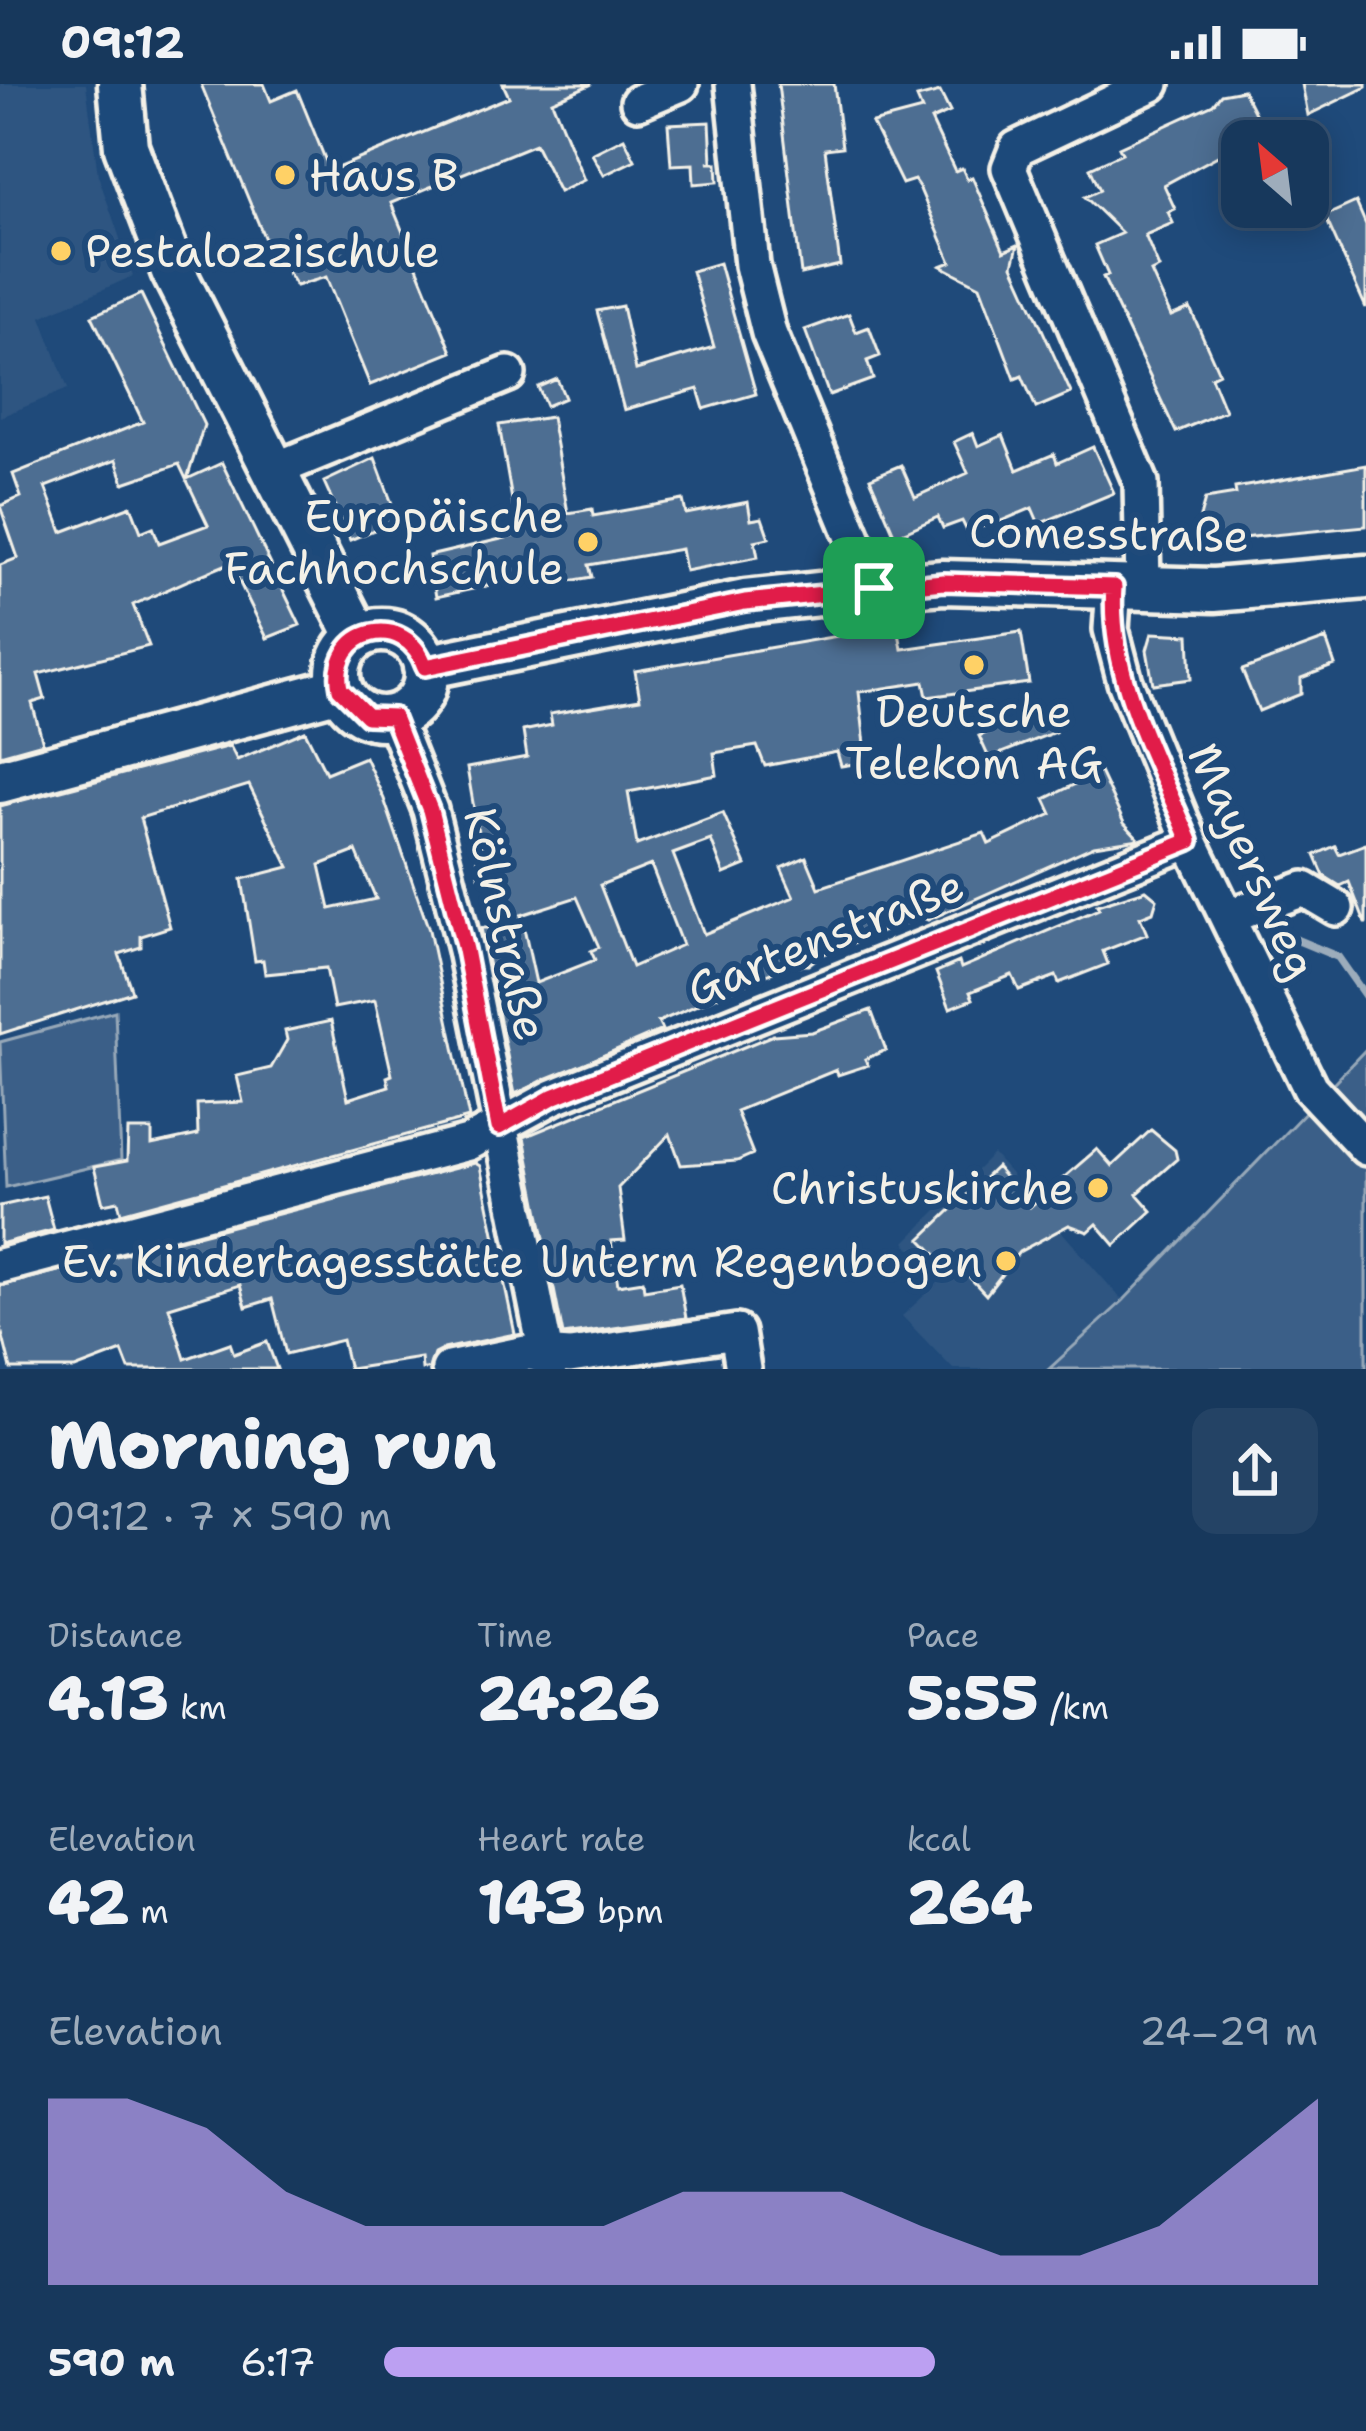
<!DOCTYPE html>
<meta charset="utf-8">
<style>
body{margin:0;font-family:"Shantell Sans",sans-serif;background:#244365;color:#f1f3f6;height:100vh;display:flex;flex-direction:column;font-size:45px;white-space:nowrap}
*{box-sizing:border-box;margin:0}
p{font-size:39px;color:#9eacbb}
.icon{flex:none;width:66px;height:66px;fill:none;stroke:currentColor;stroke-width:2;stroke-linecap:round;stroke-linejoin:round}
.map{position:relative;height:1285px;overflow:hidden}
.panel{display:flex;flex-direction:column;background:#17385c;flex:1}
.panel>*{flex:none}
.needle{width:78px;rotate:332deg}
.fabs{position:absolute;left:1221px;top:36px;display:grid;gap:24px}
.fabs a{display:grid;place-items:center;width:108px;height:108px;border-radius:24px;background:#17385c;box-shadow:0 6px 30px #0003,0 0 0 3px #365272;font-size:60px}
.pin{position:absolute;display:grid;place-items:center;width:102px;height:102px;color:#fff;margin:-51px;border-radius:24px;box-shadow:0 6px 18px #0006}
.round{display:grid;place-items:center;flex:none;width:126px;height:126px;border-radius:24px;background:#244365}
.headline{display:flex;align-items:center;justify-content:space-between;height:204px;padding:0 48px}
h1{font-size:66px;font-weight:800;line-height:90px}
.stats{display:grid;grid-template-columns:repeat(3,1fr);gap:18px;height:204px;padding:12px 48px}
.stats div{display:grid;align-content:center}
.stats b{font-size:60px;font-weight:800}
.stats small{font-size:33px;font-weight:400}
.stats p{font-size:33px}
.chart{height:336px;padding:24px 48px}
.chart p{display:flex;justify-content:space-between}
.chart svg{width:100%;height:216px;margin-top:12px;fill:#bca0f2;opacity:.7}
ul{padding:0 48px;list-style:none;font-size:39px}
li{display:grid;grid-template-columns:192px 144px 1fr;align-items:center;height:90px}
li i{height:30px;border-radius:15px;background:#bca0f2}
.status{display:flex;justify-content:space-between;align-items:center;height:84px;padding:0 60px;background:#17385c;direction:ltr}
.status svg{height:33px;fill:currentColor}
.map>svg:first-child{display:block}
</style>
<div class="status"><b>09:12</b><svg viewBox="0 0 49 12"><path d="M0 12V9h3v3zM5 12V6h3v6zM10 12V3h3v9zM15 12V0h3v12zM26 1h20v11H26zM47 4h2v5h-2z"/></svg></div>
<div class="map">
<svg width="1366" height="1285" viewBox="0 0 1366 1285">
<rect width="100%" height="100%" fill="#1f4a7a"/>
<filter id="ink" filterUnits="userSpaceOnUse"><feTurbulence type="fractalNoise" baseFrequency=".00833" numOctaves="2"/><feDisplacementMap in="SourceGraphic" scale="24" xChannelSelector="R" yChannelSelector="G"/><feConvolveMatrix kernelMatrix="1 2 1 2 8 2 1 2 1" color-interpolation-filters="sRGB"/></filter>
<g filter="url(#ink)">
<path fill="#2d5581" d="M0,0H86L98,91L133,192L41,233L68,305L0,333Z
M993,1070L1123,1217L1049,1285H953L902,1232L941,1196L905,1158Z"/>
<path fill="#3a5f88" stroke="#97a8b8" stroke-width="3" d="M115,927L121,1076L6,1103L0,958Z
M1366,965V1285H1049L1123,1217Z"/>
<g fill="none" stroke-linecap="round" stroke-linejoin="round">
<path stroke="#9cacbb" stroke-width="8" d="M1285,851L1338,873L1366,913"/>
</g>
<path fill="#4d6e92" stroke="#f4f1e8" stroke-width="3" fill-rule="evenodd" d="M201,0H264L271,17L297,6L330,87L509,13L503,0H592L552,17L584,96L559,108L535,60L391,119L452,268L370,301L326,193L296,202L275,168L271,170Z
M778,0H834L842,63L825,65L840,181L801,190Z
M1302,0H1366V3L1308,31Z
M1243,6L1264,47L1164,101L1175,125L1168,128L1173,139L1145,151L1159,184L1151,188L1171,232L1190,224L1219,289L1211,293L1225,327L1176,348L1103,193L1108,191L1095,161L1122,149L1085,113L1100,106L1090,84L1122,69L1119,63L1213,20L1221,10Z
M940,8L950,28L931,36L955,87L962,84L967,95L972,93L1004,167L1018,161L1013,181L1071,309L1036,324L1022,292L1015,295L980,202L941,182L951,178L919,103L914,96L902,100L872,39L922,26L917,14Z
M710,38L712,78L708,79H717L718,98L694,100L693,80L671,81L668,40Z
M624,54L635,76L604,91L592,70Z
M1356,118L1366,141V224L1325,132Z
M719,179L756,310L704,325L698,305L624,326L597,227L622,222L636,286L714,263L692,187Z
M141,210L204,341L187,395L222,379L300,541L267,554L234,487L229,489L225,481L189,496L133,521L149,562L38,590L45,615L32,619L43,659L0,671V481L18,474L0,422L21,413L13,390L143,338L92,232ZM116,376L124,399L179,380L208,441L159,459L153,443L141,448L131,422L62,448L45,403Z
M849,230L856,248L869,243L880,272L867,277L873,295L829,311L805,246Z
M557,295L565,314L546,322L538,303Z
M551,333L568,429L592,425L593,432L683,416L686,430L748,418L751,436L762,434L769,454L755,457L758,473L685,487L681,465L589,481L592,493L558,499L556,487L436,513L429,472L518,451L499,341Z
M973,349L978,362L1003,351L1017,386L1054,370L1057,379L1093,363L1114,409L1039,440L1032,424L992,441L966,445L962,437L943,444L938,433L895,452L870,394L901,381L915,413L968,389L954,358Z
M375,374L398,436L350,456L324,398Z
M1366,381V442L1211,457L1209,444L1199,437L1205,415L1236,410L1235,404Z
M896,532L902,565L1021,548L1029,599L927,613L924,598L859,608L867,678L841,682L837,668L765,682L757,662L714,669L717,691L628,708L637,761L723,729L746,781L724,790L711,756L673,770L704,850L794,813L781,784L806,773L819,804L984,749L989,760L1052,730L1045,715L1100,688L1124,739L1139,755L1094,762L928,836L921,833L821,871L808,881H789L658,938L662,946L515,1010L481,844H501L492,789L479,791L477,766H481L467,684L527,673L523,647L552,641L550,630L640,615L635,587L884,544ZM651,781L682,861L632,883L600,801ZM577,813L599,863L591,867L595,876L536,899L521,831Z
M1152,549L1189,551L1191,595L1153,600L1147,566Z
M1326,555L1335,581L1301,594V610L1259,627L1242,586Z
M1045,625L1055,648L989,674L979,652Z
M305,647L326,689L365,673L384,715L429,846L469,1034L121,1129L118,1117L103,1120L94,1083L127,1077L128,1046H152V1061L198,1051L197,1020L243,1018L237,992L271,984L287,956L285,947L331,937L348,1015L389,1002L387,993L392,991L375,916L334,924L326,884L265,890L263,876L255,877L242,795L289,783L249,701L140,734L170,843L141,852V863L119,870L132,908L0,950V722L230,662L237,676ZM356,767L376,815L330,825L320,781Z
M1366,760V839H1365L1349,798L1340,802L1324,792L1315,771L1335,762L1339,770Z
M1146,806L1157,815L1153,828L1140,833L1147,850L1103,867L1108,880L1059,899L1056,892L1019,906L1012,891L970,908L973,915L950,924L936,888L959,878L961,884L1099,825L1097,821Z
M871,926L886,966L865,975L868,981L838,991L836,986L736,1027L753,1070L737,1077L681,1081L670,1050L618,1104L625,1156L611,1157L618,1201L643,1197L644,1206L680,1200L686,1234L563,1251L524,1053L773,951L812,948Z
M1151,1046L1175,1066L1177,1075L1137,1110L1152,1127L1115,1161L1097,1140L1088,1148L1069,1141L1019,1168L986,1211L958,1181L951,1186L921,1155L996,1083L1030,1123L1097,1065L1112,1082Z
M475,1079L480,1082L515,1250L444,1265L434,1270L429,1285H422L421,1274L349,1285L342,1256L286,1270L272,1215L246,1223L240,1201L169,1223L185,1275L230,1259L234,1270L267,1258L277,1285H129L122,1267L75,1285H11L0,1241V1202Z
M45,1112L54,1146L0,1160V1122Z"/>
<g fill="none" stroke-linecap="round" stroke-linejoin="round">
<g stroke="#f4f1e8" stroke-width="42">
<path id="minor" d="M733,0L752,181L769,249L874,504
M638,18L681,0
M274,386L508,290
M1114,503L1111,545L1125,598L1190,757L1310,1004L1366,1064
M1143,504L1141,399L1009,84L1017,64L1152,0
M393,633L430,726L465,866L549,1285
M1227,833L1304,805L1336,824
M0,1182L468,1059L553,1013L1190,757
M449,1285L526,1269L570,1272L737,1248L743,1285"/>
</g>
<g stroke="#f4f1e8" stroke-width="51">
<path id="major" d="M120,0L126,63L173,187L358,553
M338 590a44 44 0 1 1 88 0a44 44 0 1 1-88 0Z
M425,583L745,518L874,504L943,498L1214,506L1366,493
M0,697L340,605"/>
</g>
<use href="#minor" stroke="#1f4a7a" stroke-width="33"/>
<use href="#major" stroke="#1f4a7a" stroke-width="42"/>
</g>
</g>
<g fill="none" stroke-linecap="round" stroke-linejoin="round" filter="url(#ink)">
<g stroke="#fff" stroke-width="24">
<path id="route" d="M943,498L1114,503C1107,591 1157,676 1190,757L553,1013L499,1043L465,866L430,726L393,633L367,632L340,605C328,544 406,525 425,583L745,518Z"/>
</g>
<use href="#route" stroke="#e11d48" stroke-width="15"/>
</g>
<g fill="#ffd166" stroke="#1f4a7a" stroke-width="4.5">
<circle cx="285" cy="91" r="12"/>
<circle cx="61" cy="167" r="12"/>
<circle cx="588" cy="458" r="12"/>
<circle cx="974" cy="581" r="12"/>
<circle cx="1098" cy="1104" r="12"/>
<circle cx="1006" cy="1177" r="12"/>
</g>
<g text-anchor="middle" stroke-width="12" stroke-linejoin="round" paint-order="stroke">
<g font-size="45" fill="#f4f1e8" stroke="#1f4a7a" text-anchor="end">
<text x="309" y="107" text-anchor="start">Haus B</text>
<text x="85" y="183" text-anchor="start">Pestalozzischule</text>
<text x="564" y="448">Europäische<tspan x="564" dy="52">Fachhochschule</tspan></text>
<text x="974" y="643" text-anchor="middle">Deutsche<tspan x="974" dy="52">Telekom AG</tspan></text>
<text x="1074" y="1120">Christuskirche</text>
<text x="982" y="1193">Ev. Kindertagesstätte Unterm Regenbogen</text>
</g>
<g font-size="45" fill="#f4f1e8" stroke="#1f4a7a">
<text transform="translate(1109 449) rotate(1)" y="16">Comesstraße</text>
<text transform="translate(1253 777) rotate(66)" y="16">Mayersweg</text>
<text transform="translate(506 840) rotate(77)" y="16">Kölnstraße</text>
<text transform="translate(825 853) rotate(-22)" y="16">Gartenstraße</text>
</g>
</g>
</svg>
<div class="fabs">
<a><svg class="needle" viewBox="-14 -14 28 28"><path d="M0-13l5 13h-10z" fill="#e53935"/><path d="M0 13l5-13h-10z" fill="#9eacbb"/></svg></a>
</div>
<div class="pin" style="left:874px;top:504px;background:#1e9e55"><svg class="icon" aria-label="arrive" viewBox="0 0 24 24"><path d="M6 21V4h12l-3 4 3 4H6"/></svg></div>
</div>
<section class="panel">
<div class="headline"><div><h1>Morning run</h1><p>09:12 · 7 × 590 m</p></div><a class="round"><svg class="icon" aria-label="share" viewBox="0 0 24 24"><path d="M12 15V3M7 8l5-5 5 5M5 13v7h14v-7"/></svg></a></div>
<div class="stats">
<div><p>Distance</p><b>4.13<small> km</small></b></div>
<div><p>Time</p><b>24:26</b></div>
<div><p>Pace</p><b>5:55<small> /km</small></b></div>
</div>
<div class="stats">
<div><p>Elevation</p><b>42<small> m</small></b></div>
<div><p>Heart rate</p><b>143<small> bpm</small></b></div>
<div><p>kcal</p><b>264</b></div>
</div>
<div class="chart"><p><span>Elevation</span>24–29 m</p>
<svg viewBox="0 0 160 44" preserveAspectRatio="none"><path d="M0 44V6L10 6L20 12L30 25L40 32L50 32L60 32L70 32L80 25L90 25L100 25L110 32L120 38L130 38L140 32L150 19L160 6V44z"/></svg>
</div>
<ul>
<li><b>590 m</b>6:17<i style="width:59%"></i></li>
</ul>
</section>
